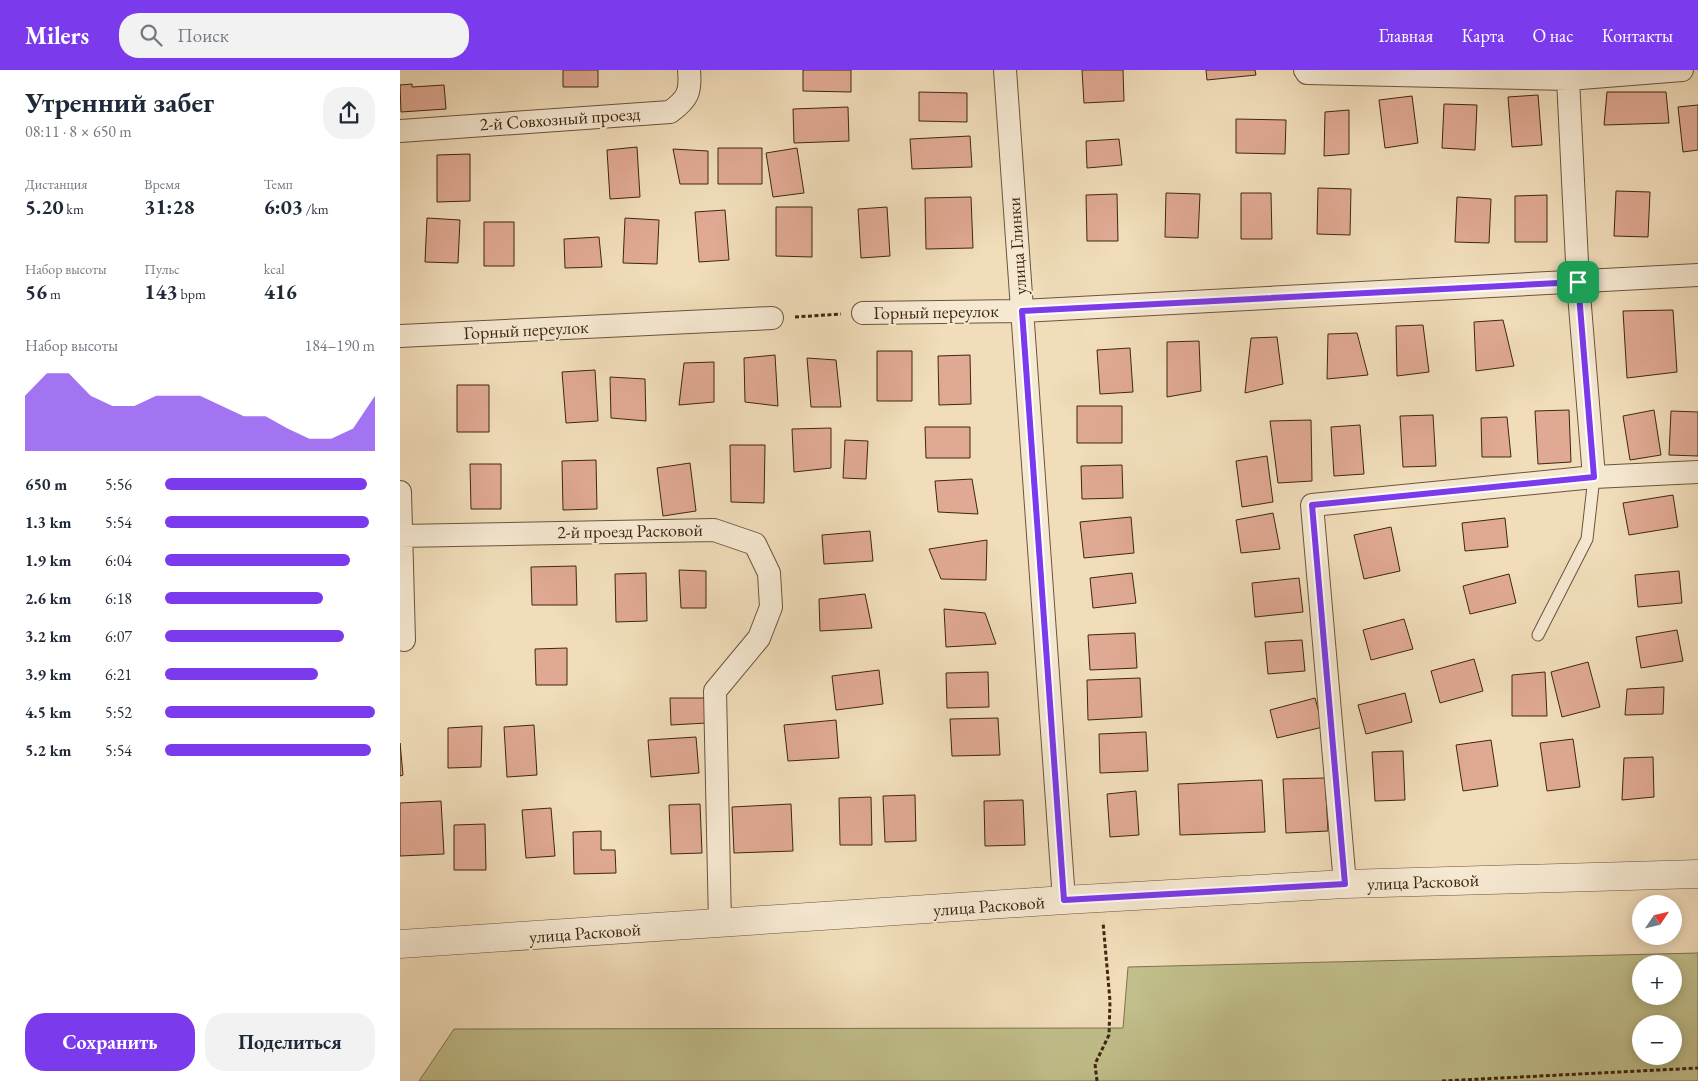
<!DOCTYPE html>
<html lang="ru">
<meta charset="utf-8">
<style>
body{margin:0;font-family:"EB Garamond",serif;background:#f2f2f3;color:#1f2937;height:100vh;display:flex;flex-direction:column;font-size:19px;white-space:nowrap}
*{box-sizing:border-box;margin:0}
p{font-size:16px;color:#747a83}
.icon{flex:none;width:28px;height:28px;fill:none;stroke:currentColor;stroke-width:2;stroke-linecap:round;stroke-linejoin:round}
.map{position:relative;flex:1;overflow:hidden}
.side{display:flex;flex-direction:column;background:#fff;width:400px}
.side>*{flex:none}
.needle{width:32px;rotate:55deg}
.tools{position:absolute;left:1232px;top:825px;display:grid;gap:10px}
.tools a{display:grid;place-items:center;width:50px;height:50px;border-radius:50%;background:#fff;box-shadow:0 2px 12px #0003;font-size:25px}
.pin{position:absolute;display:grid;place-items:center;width:42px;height:42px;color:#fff;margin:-21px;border-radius:10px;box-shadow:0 2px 8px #0006}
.round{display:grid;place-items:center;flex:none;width:52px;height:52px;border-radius:20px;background:#f2f2f3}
.headline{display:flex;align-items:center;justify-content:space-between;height:85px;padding:0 25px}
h1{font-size:28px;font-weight:700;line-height:38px}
.stats{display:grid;grid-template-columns:repeat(3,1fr);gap:8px;height:85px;padding:5px 25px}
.stats div{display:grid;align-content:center}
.stats b{font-size:21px;font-weight:700}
.stats small{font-size:14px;font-weight:400}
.stats p{font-size:14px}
.chart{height:140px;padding:10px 25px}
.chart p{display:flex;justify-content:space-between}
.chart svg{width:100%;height:90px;margin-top:5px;fill:#7c3aed;opacity:.7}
.primary-button{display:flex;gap:10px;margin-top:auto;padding:10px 25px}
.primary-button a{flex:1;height:58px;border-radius:20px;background:#7c3aed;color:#fff;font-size:20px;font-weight:700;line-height:58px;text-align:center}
.primary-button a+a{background:#f2f2f3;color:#1f2937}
ul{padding:0 25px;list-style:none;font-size:16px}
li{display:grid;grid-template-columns:80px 60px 1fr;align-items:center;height:38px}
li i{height:12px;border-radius:6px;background:#7c3aed}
header{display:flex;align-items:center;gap:30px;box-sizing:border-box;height:70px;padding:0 25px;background:#7c3aed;color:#fff}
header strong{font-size:24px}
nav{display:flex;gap:28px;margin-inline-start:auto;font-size:18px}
.search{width:350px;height:45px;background:#f2f2f3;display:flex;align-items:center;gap:12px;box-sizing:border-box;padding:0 18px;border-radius:20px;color:#747a83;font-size:19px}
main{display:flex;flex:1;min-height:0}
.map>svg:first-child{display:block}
</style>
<header>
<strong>Milers</strong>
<div class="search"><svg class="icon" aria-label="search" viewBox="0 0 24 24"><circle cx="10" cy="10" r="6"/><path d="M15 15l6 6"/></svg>Поиск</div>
<nav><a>Главная</a><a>Карта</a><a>О нас</a><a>Контакты</a></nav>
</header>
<main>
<section class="side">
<div class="headline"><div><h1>Утренний забег</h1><p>08:11 · 8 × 650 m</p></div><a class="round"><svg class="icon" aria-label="share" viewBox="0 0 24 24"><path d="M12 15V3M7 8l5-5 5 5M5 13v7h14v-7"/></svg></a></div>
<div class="stats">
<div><p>Дистанция</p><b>5.20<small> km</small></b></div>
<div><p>Время</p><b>31:28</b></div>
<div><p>Темп</p><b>6:03<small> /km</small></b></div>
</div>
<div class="stats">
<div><p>Набор высоты</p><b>56<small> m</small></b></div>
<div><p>Пульс</p><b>143<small> bpm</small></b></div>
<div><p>kcal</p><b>416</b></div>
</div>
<div class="chart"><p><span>Набор высоты</span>184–190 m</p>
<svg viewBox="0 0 160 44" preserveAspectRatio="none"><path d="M0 44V17L10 6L20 6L30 17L40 22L50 22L60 17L70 17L80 17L90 22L100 27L110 27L120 33L130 38L140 38L150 33L160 17V44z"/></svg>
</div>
<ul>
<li><b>650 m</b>5:56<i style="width:96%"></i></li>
<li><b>1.3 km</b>5:54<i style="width:97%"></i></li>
<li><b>1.9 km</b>6:04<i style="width:88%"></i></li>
<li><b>2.6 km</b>6:18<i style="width:75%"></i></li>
<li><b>3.2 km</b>6:07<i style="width:85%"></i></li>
<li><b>3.9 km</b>6:21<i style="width:73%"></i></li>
<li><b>4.5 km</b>5:52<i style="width:100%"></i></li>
<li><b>5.2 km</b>5:54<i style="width:98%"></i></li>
</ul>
<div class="primary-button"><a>Сохранить</a><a>Поделиться</a></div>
</section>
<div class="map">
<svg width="1298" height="1011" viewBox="0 0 1298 1011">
<rect width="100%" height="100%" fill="#f1ddba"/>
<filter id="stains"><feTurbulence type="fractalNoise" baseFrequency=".004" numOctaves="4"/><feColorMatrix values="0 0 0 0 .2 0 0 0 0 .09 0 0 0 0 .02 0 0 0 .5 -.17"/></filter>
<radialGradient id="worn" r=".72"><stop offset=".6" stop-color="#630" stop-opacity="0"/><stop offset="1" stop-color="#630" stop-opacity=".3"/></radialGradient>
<path fill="#c1bf8b" stroke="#80724e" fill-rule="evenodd" d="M1298,883V1011H19L54,959L723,958L728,897ZM1241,894H1274V926H1241ZM1241,954H1274V986H1241Z"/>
<path fill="#e0a993" stroke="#3f2612" d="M163,0H198V17H163Z
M403,0H451V22L403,21Z
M682,0H723L724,31L684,33Z
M806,0H855L856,5L807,10Z
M12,14V17L44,15L46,39L1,42L0,15Z
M519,22L567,23V52L519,51Z
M1207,22H1266L1269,53L1204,55Z
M1138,25L1142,75L1112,77L1108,27Z
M1012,26L1018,73L985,78L979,30Z
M1044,34L1077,35L1075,80L1042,78Z
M1298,35V80L1283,82L1278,37Z
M448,37L449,71L394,73L393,39Z
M949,40V84L924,86L925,42Z
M836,49L886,50L885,84L836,83Z
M570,66L572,97L512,99L510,69Z
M719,69L722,95L687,98L686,71Z
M237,77L240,127L210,129L207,80Z
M318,78H362V114H318Z
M397,78L404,123L373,127L366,83Z
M273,79L308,81V114H280Z
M70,84V131L37,132V85Z
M918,118L951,119L950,165L917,164Z
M1216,121L1250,122L1248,167L1214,166Z
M766,123L800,124L798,168L765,167Z
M841,123H871L872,169H841Z
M717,124L718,171H687L686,125Z
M1147,125V172H1115V126Z
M571,127L573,178L526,179L525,128Z
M1057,127L1091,129L1089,173L1055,172Z
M376,137H412V187L376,186Z
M487,137L490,186L461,188L458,139Z
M325,140L329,190L299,192L295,142Z
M27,148L60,150L58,193L25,192Z
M225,148L259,150L257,194L223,193Z
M84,152H114V196H84Z
M199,167L202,197L165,198L164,169Z
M1273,240L1277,302L1227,308L1223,241Z
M1103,250L1114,296L1076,301L1074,252Z
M1023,255L1029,302L997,306L996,256Z
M957,263L968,305L927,309L928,264Z
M877,267L883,314L845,323L851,268Z
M799,271L801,321L767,327V272Z
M730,278L733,322L700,324L697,280Z
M477,281H512V331H477Z
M375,285L378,336L345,332L344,288Z
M570,285L571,334L539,335L538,286Z
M407,288L436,290L441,337H411Z
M314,292V332L279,335L284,293Z
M195,300L198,351L166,353L162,302Z
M210,307L245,309L246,351L211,348Z
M57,315H89V362H57Z
M677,336H722V373H677Z
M1169,340L1171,392L1138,394L1135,341Z
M1254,340L1261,385L1230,390L1223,346Z
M1271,341L1298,342V386L1269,385Z
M1033,345L1036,396L1003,397L1000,346Z
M1107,347L1111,387H1082L1081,348Z
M911,350L912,411L878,413L870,351Z
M960,355L964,404L934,406L931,357Z
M525,357H570V388H526Z
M431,358V398L394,402L392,359Z
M445,370L468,371L466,409L443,408Z
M330,375H365L364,433L331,432Z
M867,386L873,432L842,437L836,391Z
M196,390L197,439L163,440L162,391Z
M290,393L296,441L263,446L257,398Z
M70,394H101V439H71Z
M722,395L723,428L682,429L681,396Z
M572,409L578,444L538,442L535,411Z
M1273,425L1278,457L1229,465L1223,433Z
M873,443L880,479L841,483L836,450Z
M731,447L734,483L684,488L680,452Z
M1105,448L1108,477L1065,481L1062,453Z
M991,457L1000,501L964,509L954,465Z
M470,461L473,491L424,494L422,465Z
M587,470L586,510L541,509L529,479Z
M176,496L177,535H132L131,497Z
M279,500L306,501V538H281Z
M1279,501L1282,533L1238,537L1235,505Z
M246,503L247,551L216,552L215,504Z
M732,503L736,533L693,538L690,508Z
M1109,504L1116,533L1070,544L1063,516Z
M899,508L903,542L855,547L852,513Z
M465,524L472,558L420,561L419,529Z
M544,539L585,543L596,574L546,577Z
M1004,549L1013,579L971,590L963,560Z
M1277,560L1283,591L1241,598L1236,567Z
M735,563L737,598L690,600L688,565Z
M902,570L905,601L868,604L865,572Z
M167,578V615H136L135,579Z
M1074,589L1083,621L1040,633L1031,601Z
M1188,592L1200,637L1162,647L1151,602Z
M479,600L483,634L436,640L432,606Z
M588,602L589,637L547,638L546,603Z
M1145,602L1147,646H1112V605Z
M740,608L742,647L688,650L687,610Z
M1264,617L1263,644L1225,645L1227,619Z
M1005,623L1012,652L966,664L958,635Z
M270,628H306L307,653L271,655Z
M915,628L923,657L877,668L870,640Z
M598,648L600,685L552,686L550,649Z
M436,650L439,688L388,691L384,655Z
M134,655L137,705L107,707L104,657Z
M82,656L81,697L48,698V658Z
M746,662L748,701L700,703L699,664Z
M296,667L299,703L251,707L248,670Z
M1173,669L1180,717L1147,721L1140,673Z
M1091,670L1098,716L1063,721L1056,675Z
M0,673L3,705L0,706Z
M1003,681L1005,730L975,731L972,682Z
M1253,687L1254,727L1222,730L1224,688Z
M925,708L928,761L886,763L883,709Z
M862,710L865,762L780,765L778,714Z
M736,721L739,765L710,767L707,724Z
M515,725L516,771L485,772L483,726Z
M471,727L472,775H440L439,728Z
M623,730L625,775L585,776L584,731Z
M41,731L44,784L0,786V733Z
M300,734L302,783L271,784L269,735Z
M391,734L393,781L334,783L332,737Z
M151,738L155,786L126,788L122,740Z
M85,754L86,800H54V755Z
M201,761V780H215L216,803L174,804L173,762Z"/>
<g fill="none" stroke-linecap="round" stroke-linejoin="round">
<g stroke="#6c543c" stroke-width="13">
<path id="service" d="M1138,565L1187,469L1194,407"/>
</g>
<g stroke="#6c543c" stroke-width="24">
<path id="minor" d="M605,0L664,830
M905,0L907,3L1168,9L1282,0
M1168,9L1178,212L1194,407
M0,61L270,42C288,29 291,22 289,0
M463,243L622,241L1298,205
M0,266L372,248
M0,422L4,570
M0,466L314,460L355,474L369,503L371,537L359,568L315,621L320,854
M945,814L912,435L1194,407L1298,402"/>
</g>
<g stroke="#6c543c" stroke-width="29">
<path id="tertiary" d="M0,874L664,830L945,814L1298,804"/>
</g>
<path stroke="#3f2612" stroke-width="3" stroke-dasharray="4 2.5" stroke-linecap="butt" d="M395,247L441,244
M697,1011L695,994L709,965L710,931L703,852
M1042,1011L1298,998"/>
<use href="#service" stroke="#f6e9d2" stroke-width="11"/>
<use href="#minor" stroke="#f6e9d2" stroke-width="22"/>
<use href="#tertiary" stroke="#f6e9d2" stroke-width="28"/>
</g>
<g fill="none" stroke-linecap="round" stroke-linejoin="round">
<g stroke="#fff" stroke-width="10">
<path id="route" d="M1178,212L1194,407L912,435L945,814L664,830L622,241Z"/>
</g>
<use href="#route" stroke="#7c3aed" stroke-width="6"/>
</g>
<g text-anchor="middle" stroke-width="4" stroke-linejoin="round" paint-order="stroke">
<g font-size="18" fill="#3f2612" stroke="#f6e9d2">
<text transform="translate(160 49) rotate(-4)" y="6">2-й Совхозный проезд</text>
<text transform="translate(617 176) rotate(-94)" y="6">улица Глинки</text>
<text transform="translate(536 242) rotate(-1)" y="6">Горный переулок</text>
<text transform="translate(126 260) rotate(-3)" y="6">Горный переулок</text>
<text transform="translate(230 461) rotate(-1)" y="6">2-й проезд Расковой</text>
<text transform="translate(1023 812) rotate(-2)" y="6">улица Расковой</text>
<text transform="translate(589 836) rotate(-4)" y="6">улица Расковой</text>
<text transform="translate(185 863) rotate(-4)" y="6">улица Расковой</text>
</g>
</g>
<rect width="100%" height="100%" filter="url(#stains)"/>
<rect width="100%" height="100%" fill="url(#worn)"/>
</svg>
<div class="tools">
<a><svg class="needle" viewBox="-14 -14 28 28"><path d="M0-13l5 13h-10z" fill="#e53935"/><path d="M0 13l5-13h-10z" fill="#747a83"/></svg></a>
<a>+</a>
<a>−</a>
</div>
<div class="pin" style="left:1178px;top:212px;background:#1e9e55"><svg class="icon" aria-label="arrive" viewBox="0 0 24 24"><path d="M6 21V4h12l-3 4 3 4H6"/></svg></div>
</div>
</main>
